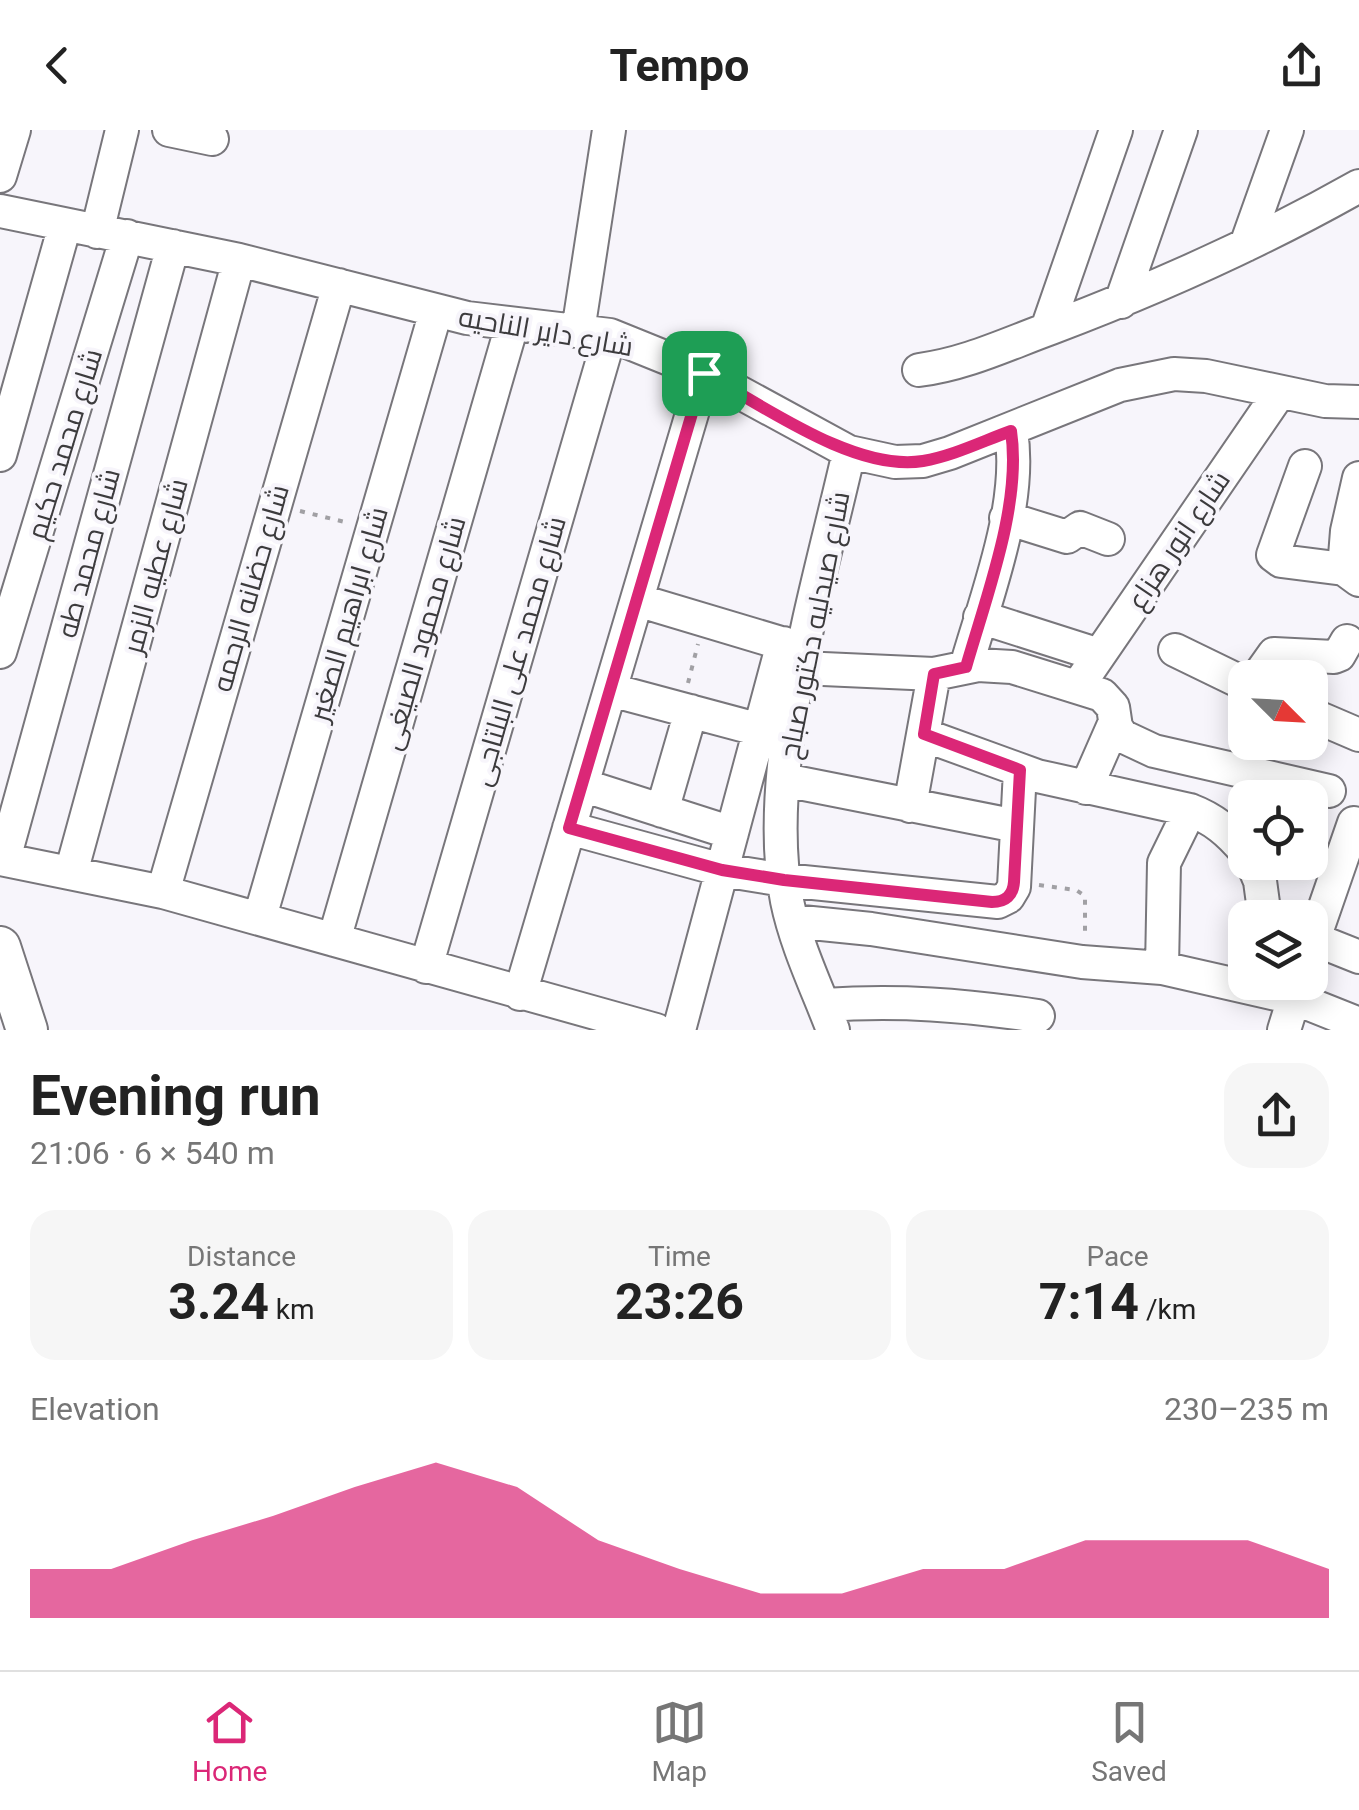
<!DOCTYPE html>
<meta charset="utf-8">
<style>
body{margin:0;font-family:Roboto,Cairo,sans-serif;background:#f6f6f6;color:#222;height:100vh;display:flex;flex-direction:column;font-size:38px;white-space:nowrap}
*{box-sizing:border-box;margin:0}
p{font-size:32px;color:#767676}
.icon{flex:none;width:55px;height:55px;fill:none;stroke:currentColor;stroke-width:2;stroke-linecap:round;stroke-linejoin:round}
.map{position:relative;height:900px;overflow:hidden}
.panel{display:flex;flex-direction:column;background:#fff;flex:1}
.panel>*{flex:none}
.needle{width:65px;rotate:114deg}
.controls{position:absolute;left:1228px;top:530px;display:grid;gap:20px}
.controls a{display:grid;place-items:center;width:100px;height:100px;border-radius:20px;background:#fff;box-shadow:0 5px 25px #0003;font-size:50px}
.pin{position:absolute;display:grid;place-items:center;width:85px;height:85px;color:#fff;margin:-42px;border-radius:20px;box-shadow:0 5px 15px #0006}
.round{display:grid;place-items:center;flex:none;width:105px;height:105px;border-radius:30px;background:#f6f6f6}
.head{display:flex;align-items:center;justify-content:space-between;height:170px;padding:0 30px}
h1{font-size:55px;font-weight:700;line-height:75px}
.metrics{display:grid;grid-template-columns:repeat(3,1fr);gap:15px;height:170px;padding:10px 30px}
.metrics div{display:grid;align-content:center;border-radius:25px;background:#f6f6f6;text-align:center}
.metrics b{font-size:50px;font-weight:700}
.metrics small{font-size:28px;font-weight:400}
.metrics p{font-size:28px}
.chart{height:280px;padding:20px 30px}
.chart p{display:flex;justify-content:space-between}
.chart svg{width:100%;height:180px;margin-top:10px;fill:#db2777;opacity:.7}
header{display:flex;justify-content:space-between;align-items:center;height:130px;padding:0 30px;background:#fff;font-size:45px;font-weight:700}
.tabs{display:flex;justify-content:space-around;align-items:center;height:140px;border-top:2px solid #e0e0e0;background:#fff;font-size:28px;color:#767676}
.tabs a{display:grid;justify-items:center;gap:5px}
.tabs .selected{color:#db2777}
.map>svg:first-child{display:block}
</style>
<header><svg class="icon" aria-label="back" viewBox="0 0 24 24"><path d="M15 5l-7 7 7 7"/></svg>Tempo<svg class="icon" aria-label="share" viewBox="0 0 24 24"><path d="M12 15V3M7 8l5-5 5 5M5 13v7h14v-7"/></svg></header>
<div class="map">
<svg width="1359" height="900" viewBox="0 0 1359 900">
<rect width="100%" height="100%" fill="#f7f5fb"/>
<g fill="none" stroke-linecap="round" stroke-linejoin="round">
<g stroke="#78767b" stroke-width="36">
<path id="minor" d="M169,0L212,9
M0,46L14,0
M0,81L239,130L467,188L610,205L704,243L849,322L895,332L923,331L950,323L1120,255L1174,244L1206,246L1325,271L1359,272
M97,102L122,0
M1246,115L1287,0
M1121,172L1181,0
M1047,199L1116,0
M578,201L609,0
M919,240C966,234 1007,214 1051,198C1157,158 1260,112 1359,56
M0,325L65,95
M1305,336L1273,425L1281,431L1344,439
M1359,348L1347,401L1344,439L1359,450
M1006,388L1067,407L1080,398L1108,409
M637,470L801,519
M980,487L1099,525
M1175,520L1245,554
M0,522L127,106
M966,537C986,467 1023,374 1011,301
M801,538L934,544L978,535L1012,537L1102,565L1113,577L1116,597L1122,606L1154,621L1329,661
M1257,548L1274,524L1334,527L1339,525L1347,511
M1078,556L1279,263
M611,560L779,605
M1310,584L1359,605
M924,605L1037,646L1190,680C1214,689 1229,702 1245,721
M784,650L1017,696
M582,655L732,703
M1086,658L1115,592
M910,676L934,544
M662,681L691,581
M569,698L722,740L784,750L998,772L1008,767L1014,757L1020,640
M0,729L163,762L656,900
M4,729L173,116
M1252,732L1260,751L1265,788
M71,743L239,130
M163,762L339,155
M260,787L436,181
M792,791L871,799L1082,832L1162,838L1294,868L1359,894
M1314,809L1359,827
M334,810L512,195
M1310,820L1354,693
M426,837L610,205
M1162,838L1164,733L1190,680
M520,864L704,243
M824,875C901,870 962,875 1038,886
M679,900L783,513
M833,900C817,858 796,815 787,771C761,641 820,451 849,322
M1284,900L1299,852"/>
</g>
<g stroke="#78767b" stroke-width="44">
<path id="major" d="M0,817L27,900"/>
</g>
<path stroke="#a1a0a4" stroke-width="4" stroke-dasharray="5 8" stroke-linecap="butt" d="M300,381L349,393
M688,553L698,514
M1039,755L1076,760L1085,766V803"/>
<use href="#minor" stroke="#fff" stroke-width="32"/>
<use href="#major" stroke="#fff" stroke-width="40"/>
</g>
<g fill="none" stroke-linecap="round" stroke-linejoin="round">
<g stroke="#fff" stroke-width="20">
<path id="route" d="M704,243C764,276 855,342 923,331C953,326 983,311 1011,301C1022,374 986,467 966,537L934,544L924,604L1020,640L1014,752C1013,765 1006,772 992,772L784,750L722,740L569,698Z"/>
</g>
<use href="#route" stroke="#db2777" stroke-width="12"/>
</g>
<g text-anchor="middle" stroke-width="8" stroke-linejoin="round" paint-order="stroke">
<g font-size="28" fill="#3c3b3d" stroke="#f7f5fb">
<text transform="translate(546 201) rotate(10)" y="10">شارع داير الناحيه</text>
<text transform="translate(64 314) rotate(-73)" y="10">شارع محمد حكيم</text>
<text transform="translate(1178 410) rotate(-56)" y="10">شارع انور هزاع</text>
<text transform="translate(88 423) rotate(-75)" y="10">شارع محمد طه</text>
<text transform="translate(155 436) rotate(-75)" y="10">شارع عطيه الزمر</text>
<text transform="translate(250 458) rotate(-74)" y="10">شارع حضانه الرحمه</text>
<text transform="translate(348 484) rotate(-74)" y="10">شارع ابراهيم الصغير</text>
<text transform="translate(814 495) rotate(-79)" y="10">شارع صيدليه دكتور صباح</text>
<text transform="translate(423 503) rotate(-74)" y="10">شارع محمود الصيغى</text>
<text transform="translate(518 521) rotate(-74)" y="10">شارع محمد على البلتاجى</text>
</g>
</g>
</svg>
<div class="controls">
<a><svg class="needle" viewBox="-14 -14 28 28"><path d="M0-13l5 13h-10z" fill="#e53935"/><path d="M0 13l5-13h-10z" fill="#767676"/></svg></a>
<a><svg class="icon" aria-label="locate" viewBox="0 0 24 24"><circle cx="12" cy="12" r="6"/><path d="M12 2v4M12 18v4M2 12h4M18 12h4"/></svg></a>
<a><svg class="icon" aria-label="layers" viewBox="0 0 24 24"><path d="M12 4l9 5-9 5-9-5zM3 14l9 5 9-5"/></svg></a>
</div>
<div class="pin" style="left:704px;top:243px;background:#1e9e55"><svg class="icon" aria-label="arrive" viewBox="0 0 24 24"><path d="M6 21V4h12l-3 4 3 4H6"/></svg></div>
</div>
<section class="panel">
<div class="head"><div><h1>Evening run</h1><p>21:06 · 6 × 540 m</p></div><a class="round"><svg class="icon" aria-label="share" viewBox="0 0 24 24"><path d="M12 15V3M7 8l5-5 5 5M5 13v7h14v-7"/></svg></a></div>
<div class="metrics">
<div><p>Distance</p><b>3.24<small> km</small></b></div>
<div><p>Time</p><b>23:26</b></div>
<div><p>Pace</p><b>7:14<small> /km</small></b></div>
</div>
<div class="chart"><p><span>Elevation</span>230–235 m</p>
<svg viewBox="0 0 160 44" preserveAspectRatio="none"><path d="M0 44V32L10 32L20 25L30 19L40 12L50 6L60 12L70 25L80 32L90 38L100 38L110 32L120 32L130 25L140 25L150 25L160 32V44z"/></svg>
</div>
</section>
<nav class="tabs">
<a class="selected"><svg class="icon" aria-label="home" viewBox="0 0 24 24"><path d="M3 11l9-7 9 7M6 9v11h12V9"/></svg>Home</a>
<a><svg class="icon" aria-label="map" viewBox="0 0 24 24"><path d="M3 6l6-2 6 2 6-2v14l-6 2-6-2-6 2zM9 4v14M15 6v14"/></svg>Map</a>
<a><svg class="icon" aria-label="saved" viewBox="0 0 24 24"><path d="M7 4h10v16l-5-4-5 4z"/></svg>Saved</a>
</nav>
